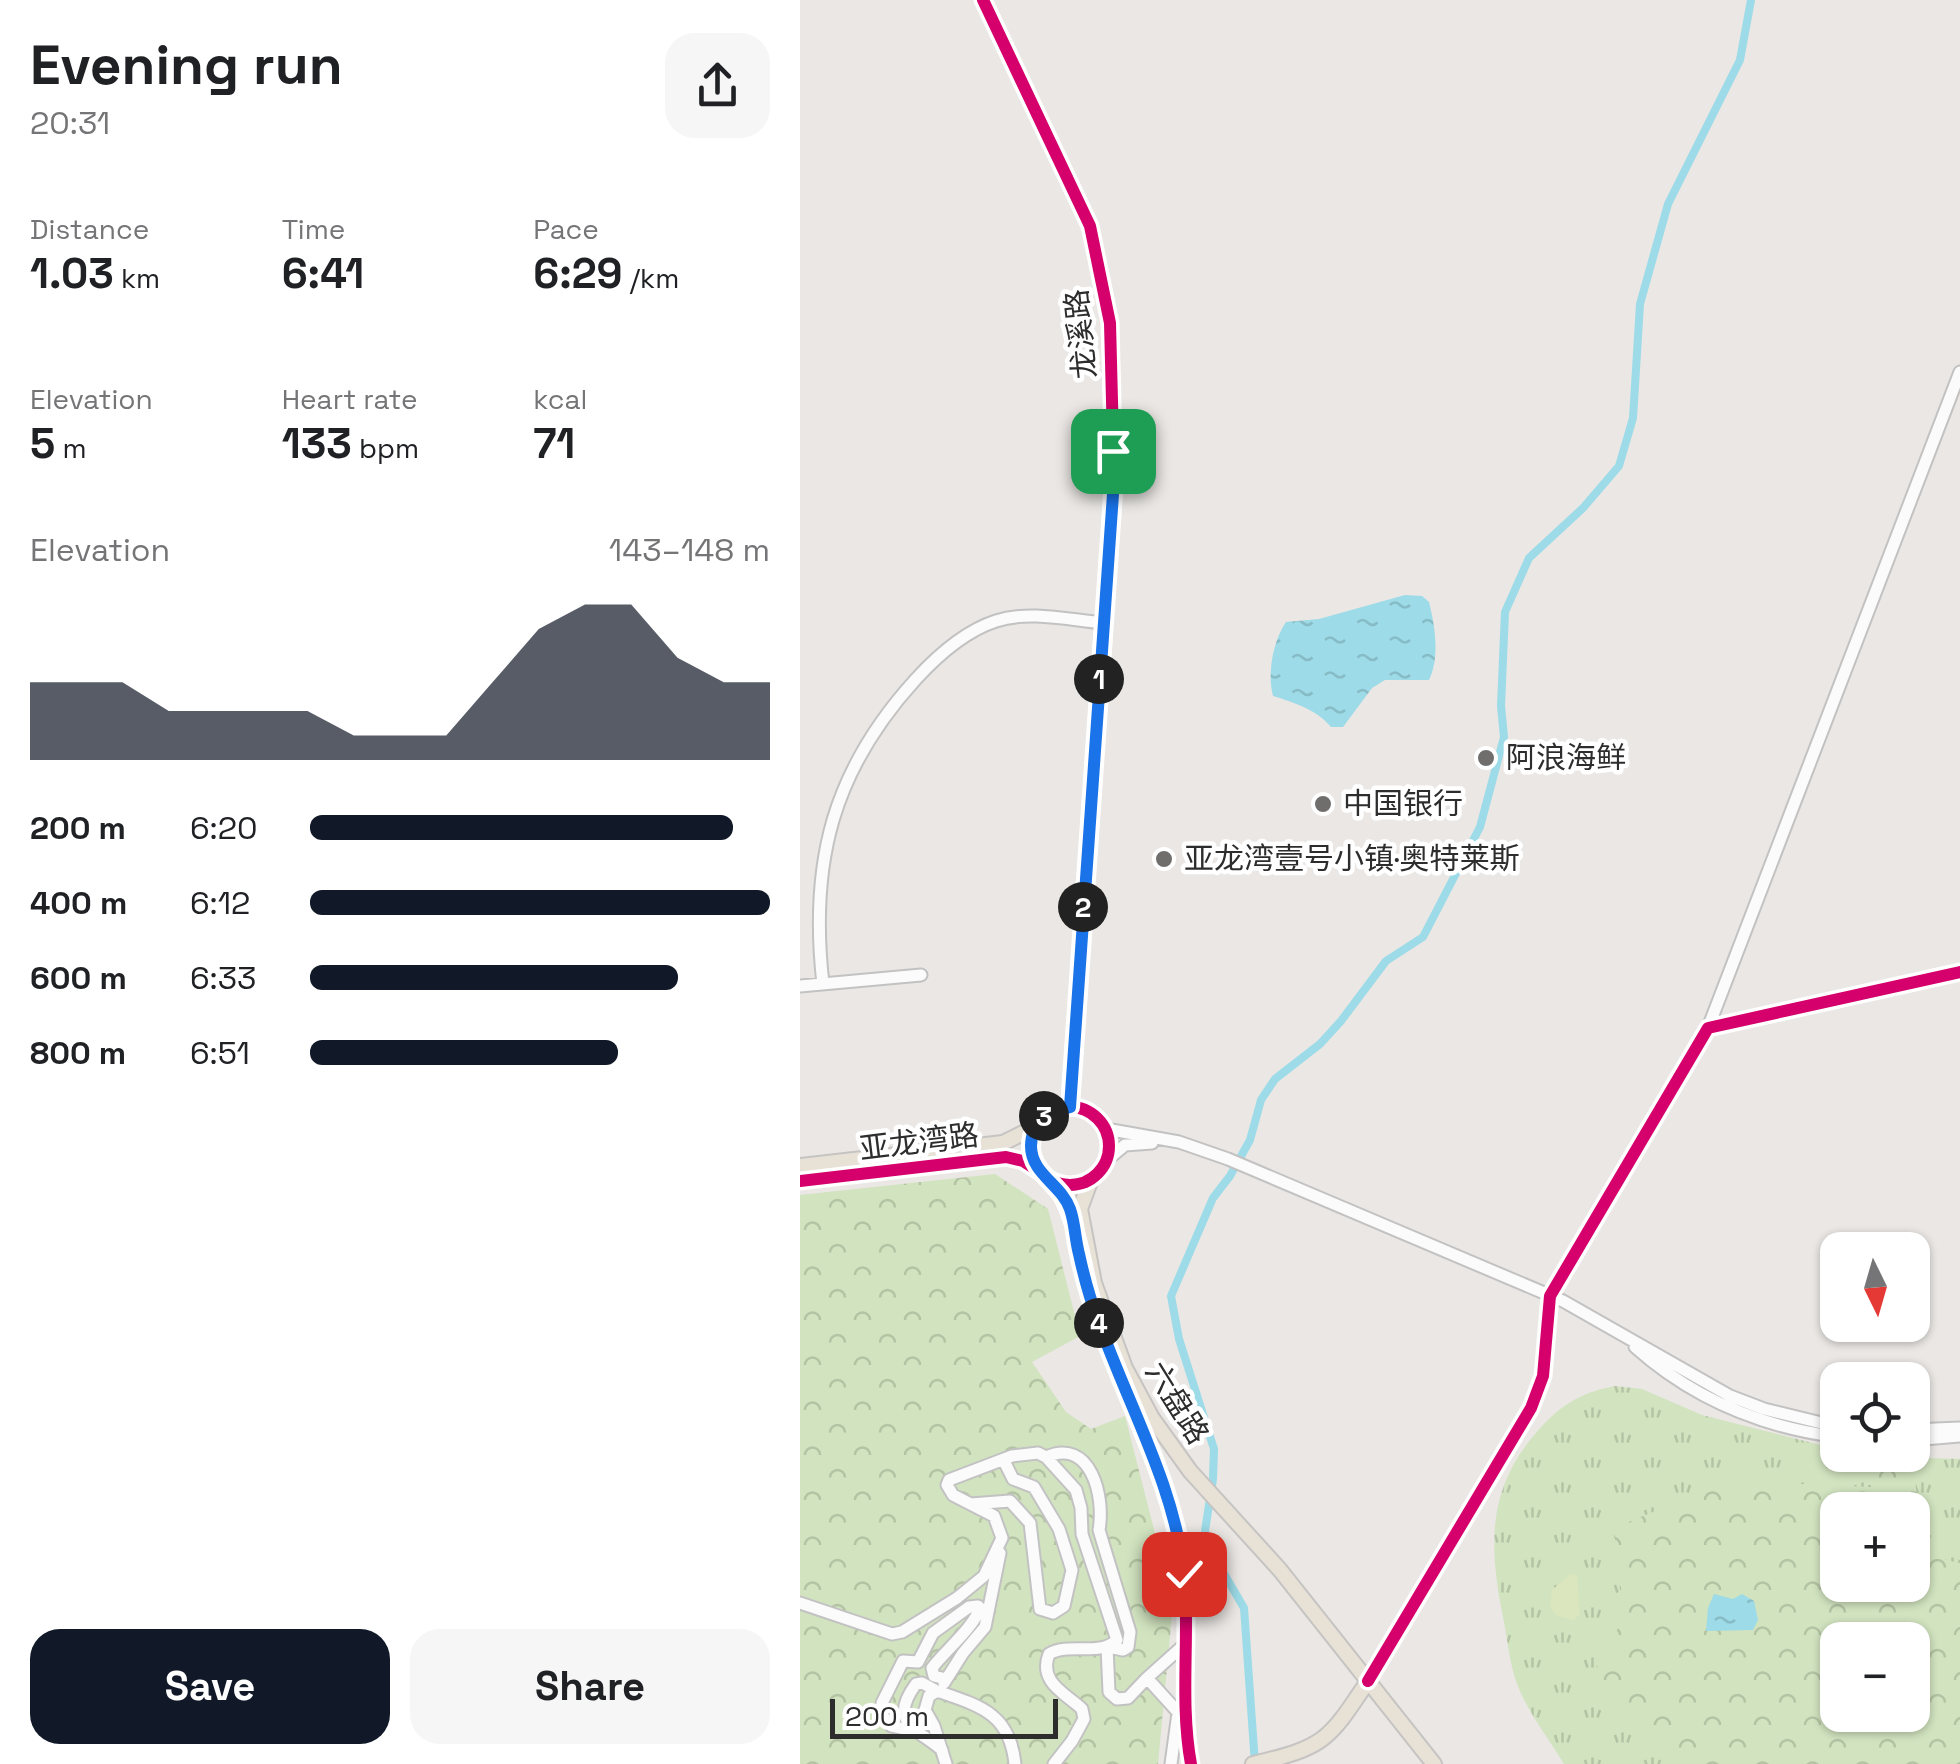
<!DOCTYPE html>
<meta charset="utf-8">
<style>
body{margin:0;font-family:"Space Grotesk","Noto Sans SC",sans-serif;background:#f6f6f6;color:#202124;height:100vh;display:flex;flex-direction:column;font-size:38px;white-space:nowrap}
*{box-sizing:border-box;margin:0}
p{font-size:32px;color:#757577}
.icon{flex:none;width:55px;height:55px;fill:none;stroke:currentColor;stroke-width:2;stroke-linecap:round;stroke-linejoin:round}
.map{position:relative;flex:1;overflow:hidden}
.panel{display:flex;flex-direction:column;background:#fff;width:800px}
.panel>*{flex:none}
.needle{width:65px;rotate:175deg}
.fabs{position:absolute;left:1020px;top:1232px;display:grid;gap:20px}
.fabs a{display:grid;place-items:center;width:110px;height:110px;border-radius:20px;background:#fff;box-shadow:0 2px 8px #0004;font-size:50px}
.scale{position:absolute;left:30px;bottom:25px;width:228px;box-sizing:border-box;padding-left:10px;border:5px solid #2d2d2d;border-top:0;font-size:28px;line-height:35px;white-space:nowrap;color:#2d2d2d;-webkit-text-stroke:8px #fff;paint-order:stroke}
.pin{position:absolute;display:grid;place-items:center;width:85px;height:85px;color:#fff;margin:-42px;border-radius:20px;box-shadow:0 5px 15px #0006}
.km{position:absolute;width:50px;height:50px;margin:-25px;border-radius:50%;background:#222;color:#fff;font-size:28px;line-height:50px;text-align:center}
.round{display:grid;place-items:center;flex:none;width:105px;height:105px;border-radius:30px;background:#f6f6f6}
.headline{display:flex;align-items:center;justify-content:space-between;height:170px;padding:0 30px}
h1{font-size:55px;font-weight:700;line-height:75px}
.metrics{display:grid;grid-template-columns:repeat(3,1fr);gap:15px;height:170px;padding:10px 30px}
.metrics div{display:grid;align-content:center}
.metrics b{font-size:42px;font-weight:700}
.metrics small{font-size:28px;font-weight:400}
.metrics p{font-size:28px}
.chart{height:280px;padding:20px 30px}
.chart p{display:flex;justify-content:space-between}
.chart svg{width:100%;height:180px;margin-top:10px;fill:#111827;opacity:.7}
.primary-button{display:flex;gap:20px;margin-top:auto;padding:20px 30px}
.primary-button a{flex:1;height:115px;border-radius:30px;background:#111827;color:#fff;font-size:40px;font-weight:700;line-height:115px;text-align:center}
.primary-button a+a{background:#f6f6f6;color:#202124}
ul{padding:0 30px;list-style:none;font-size:32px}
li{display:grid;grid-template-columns:160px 120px 1fr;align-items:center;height:75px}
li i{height:25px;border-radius:12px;background:#111827}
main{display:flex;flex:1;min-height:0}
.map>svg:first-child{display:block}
</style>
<main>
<section class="panel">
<div class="headline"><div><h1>Evening run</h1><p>20:31</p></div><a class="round"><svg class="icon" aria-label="share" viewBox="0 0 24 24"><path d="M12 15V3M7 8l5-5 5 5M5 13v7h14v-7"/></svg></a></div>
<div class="metrics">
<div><p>Distance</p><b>1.03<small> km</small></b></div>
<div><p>Time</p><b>6:41</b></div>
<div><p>Pace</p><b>6:29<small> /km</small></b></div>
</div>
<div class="metrics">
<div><p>Elevation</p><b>5<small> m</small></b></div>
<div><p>Heart rate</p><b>133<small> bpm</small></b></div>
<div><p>kcal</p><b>71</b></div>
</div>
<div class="chart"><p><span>Elevation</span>143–148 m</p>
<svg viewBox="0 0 160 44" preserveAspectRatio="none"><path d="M0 44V25L10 25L20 25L30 32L40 32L50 32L60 32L70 38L80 38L90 38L100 25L110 12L120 6L130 6L140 19L150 25L160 25V44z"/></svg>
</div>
<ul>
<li><b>200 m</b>6:20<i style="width:92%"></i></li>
<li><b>400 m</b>6:12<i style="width:100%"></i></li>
<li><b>600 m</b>6:33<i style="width:80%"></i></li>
<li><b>800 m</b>6:51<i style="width:67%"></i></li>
</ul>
<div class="primary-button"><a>Save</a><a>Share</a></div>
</section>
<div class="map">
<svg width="1160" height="1764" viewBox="0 0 1160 1764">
<defs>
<pattern id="grass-tufts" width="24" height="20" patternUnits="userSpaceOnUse" patternTransform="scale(2.5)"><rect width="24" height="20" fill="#d1e3bf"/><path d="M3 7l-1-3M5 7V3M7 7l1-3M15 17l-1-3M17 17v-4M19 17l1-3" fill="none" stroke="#b4c3a4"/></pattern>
<pattern id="forest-crowns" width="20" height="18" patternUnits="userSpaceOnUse" patternTransform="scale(2.5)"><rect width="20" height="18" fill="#d1e3bf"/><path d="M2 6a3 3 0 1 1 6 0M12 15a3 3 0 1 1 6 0" fill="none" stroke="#b4c3a4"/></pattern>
<pattern id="water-ripples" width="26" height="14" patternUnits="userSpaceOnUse" patternTransform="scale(2.5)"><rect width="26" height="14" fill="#9cdbe7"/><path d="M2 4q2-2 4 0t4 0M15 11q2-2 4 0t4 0" fill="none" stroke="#87bcc6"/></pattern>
</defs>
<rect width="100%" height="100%" fill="#eae7e4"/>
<path fill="url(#grass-tufts)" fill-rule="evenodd" d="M815,1386L842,1389L902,1415L1037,1449L1038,1455L1160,1459V1764H764C747,1736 725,1709 715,1678C709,1658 707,1637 703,1617C688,1542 687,1484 743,1425C765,1402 784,1392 815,1386ZM1038,1510H1112V1585H1038ZM1038,1640H1112V1715H1038Z"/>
<path fill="url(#forest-crowns)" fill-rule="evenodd" d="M195,1174L248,1209L280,1336L232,1362L266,1412L291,1429L325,1416L373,1604L358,1764H0V1195Z
M1077,1457L1112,1461L1126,1556L1160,1563V1764H878L806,1701L796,1661L823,1621L814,1528L928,1481L1071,1487ZM1038,1510H1112V1585H1038ZM1038,1640H1112V1715H1038Z"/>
<path fill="#dbe6be" d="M770,1574L777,1575L780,1614L774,1620L757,1616L750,1607L752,1590Z"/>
<path fill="url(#water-ripples)" d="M605,595L622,596L629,602C635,626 640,657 629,680H585L572,688L543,727H531C516,709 495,703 473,696C467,673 473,641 486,622L519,619Z
M914,1594L933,1599L942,1594L954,1601L958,1620L953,1630L906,1631L908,1608Z"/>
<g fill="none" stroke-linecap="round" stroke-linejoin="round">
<path stroke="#9cdbe7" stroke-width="8" d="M455,1764L444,1608L412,1553L405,1531L413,1479L414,1449L379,1339L371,1296L413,1198L430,1176L450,1140L461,1100L475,1079L520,1044L541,1021L586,961L623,937L680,827L704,737L701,706L705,612L729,558L783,508L819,466L833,418L840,304L868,204L940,60L951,0"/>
<g stroke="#c3c2c2" stroke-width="15">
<path id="minor" d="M183,0L290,226L310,323L314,479L270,1107
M23,984C9,862 33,770 116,679C138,655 165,631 196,621C230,610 269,620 303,623
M0,986L121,975
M908,1028L1160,372
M306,1129L379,1142L428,1159L763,1301L930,1396L964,1409L1038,1427
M307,1160L325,1145L352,1143
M835,1347C893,1399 961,1427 1038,1437
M1112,1430L1160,1428
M1112,1440L1160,1436
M246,1457C291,1437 305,1497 299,1530L330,1632L328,1647L323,1650L308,1647
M171,1504L210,1501L230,1523L240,1609L253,1613L264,1606L272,1570L259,1529L234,1487L213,1479L204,1461
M0,1603L92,1634L102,1632L157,1598L184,1576L202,1538L194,1516L153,1495L147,1485L149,1480L212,1456L238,1453L246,1457L276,1490L281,1508L282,1534L317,1640C300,1657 269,1642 249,1654C238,1682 265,1693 282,1709L284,1719L272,1741L254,1764
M385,1644L347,1678L386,1721
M307,1647L309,1692L317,1699L328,1698L347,1678
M568,1681L731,1408L743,1376L750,1296L908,1028L1160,972
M144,1683L163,1653L185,1627L200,1553
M137,1691L122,1683L116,1684C87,1723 118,1729 142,1750
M113,1731L91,1726L81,1713L82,1703L103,1661L118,1662L133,1633L169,1607L178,1606L180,1608C174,1627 145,1651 132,1668L134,1676L146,1679
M146,1764L134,1726L125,1710L129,1696L137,1691C181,1706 210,1714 215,1764
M371,1764L378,1713"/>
</g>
<g stroke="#c6c4c3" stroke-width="18">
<path id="major" d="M231 1146a39 39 0 1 1 78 0a39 39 0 1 1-78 0Z
M0,1166L203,1143L235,1127
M291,1179L280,1209L294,1283L325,1368L352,1418L390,1471L480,1570L634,1764
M0,1181L206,1157L223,1161L235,1169
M253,1182L269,1207L273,1226
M315,1366C339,1427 372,1490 382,1556C392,1624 379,1695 391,1764
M453,1764C525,1747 528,1741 568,1681"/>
</g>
<use href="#minor" stroke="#fcfbfb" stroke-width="11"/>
<use href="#major" stroke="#e7e1d6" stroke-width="14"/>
<g stroke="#fff" stroke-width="19">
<path id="cycleway" d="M183,0L290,226L310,323L314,479L270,1107
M231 1146a39 39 0 1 1 78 0a39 39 0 1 1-78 0Z
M0,1181L206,1157L223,1161L240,1172
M253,1182C280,1219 281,1269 295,1312C321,1391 366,1468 381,1550C393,1620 378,1693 391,1764
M568,1681L731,1408L743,1376L750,1296L908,1028L1160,972"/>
</g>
<use href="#cycleway" stroke="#d6006c" stroke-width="12"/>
</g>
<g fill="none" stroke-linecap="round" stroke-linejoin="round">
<g stroke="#fff" stroke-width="20">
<path id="route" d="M313,451L314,480L270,1107C249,1111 231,1123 231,1146C231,1174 261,1184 270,1209C275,1223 275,1239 279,1254C284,1277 290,1299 298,1320C327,1403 375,1486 384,1574"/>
</g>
<use href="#route" stroke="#1a73e8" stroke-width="12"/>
</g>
<g fill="#6f6e6d" stroke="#fff" stroke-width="4">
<circle cx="686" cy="758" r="10"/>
<circle cx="523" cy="804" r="10"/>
<circle cx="364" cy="859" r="10"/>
</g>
<g text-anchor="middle" stroke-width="9" stroke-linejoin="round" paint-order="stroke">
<g font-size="30" fill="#2d2d2d" stroke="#fff">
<text transform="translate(281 334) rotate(-96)" y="10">龙溪路</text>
<text transform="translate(119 1142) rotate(-7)" y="10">亚龙湾路</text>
<text transform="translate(377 1403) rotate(58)" y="10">六盘路</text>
</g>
<g font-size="30" fill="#2d2d2d" stroke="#fff" text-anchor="start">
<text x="706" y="768">阿浪海鲜</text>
<text x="543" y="814">中国银行</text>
<text x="384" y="869">亚龙湾壹号小镇·奥特莱斯</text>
</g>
</g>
</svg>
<div class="fabs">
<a><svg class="needle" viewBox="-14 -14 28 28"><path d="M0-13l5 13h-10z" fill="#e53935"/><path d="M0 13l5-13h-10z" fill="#757577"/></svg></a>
<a><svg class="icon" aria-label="locate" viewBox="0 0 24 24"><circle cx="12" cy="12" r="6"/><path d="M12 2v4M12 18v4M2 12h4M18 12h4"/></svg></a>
<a>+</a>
<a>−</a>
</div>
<div class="scale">200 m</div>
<div class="pin" style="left:313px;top:451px;background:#1e9e55"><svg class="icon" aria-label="arrive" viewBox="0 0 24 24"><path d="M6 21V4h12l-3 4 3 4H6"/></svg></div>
<div class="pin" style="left:384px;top:1574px;background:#d93025"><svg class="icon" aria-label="check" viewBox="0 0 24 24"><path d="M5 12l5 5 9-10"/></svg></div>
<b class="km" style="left:299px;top:679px">1</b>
<b class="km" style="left:283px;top:907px">2</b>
<b class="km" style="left:244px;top:1116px">3</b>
<b class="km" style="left:299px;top:1323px">4</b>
</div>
</main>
